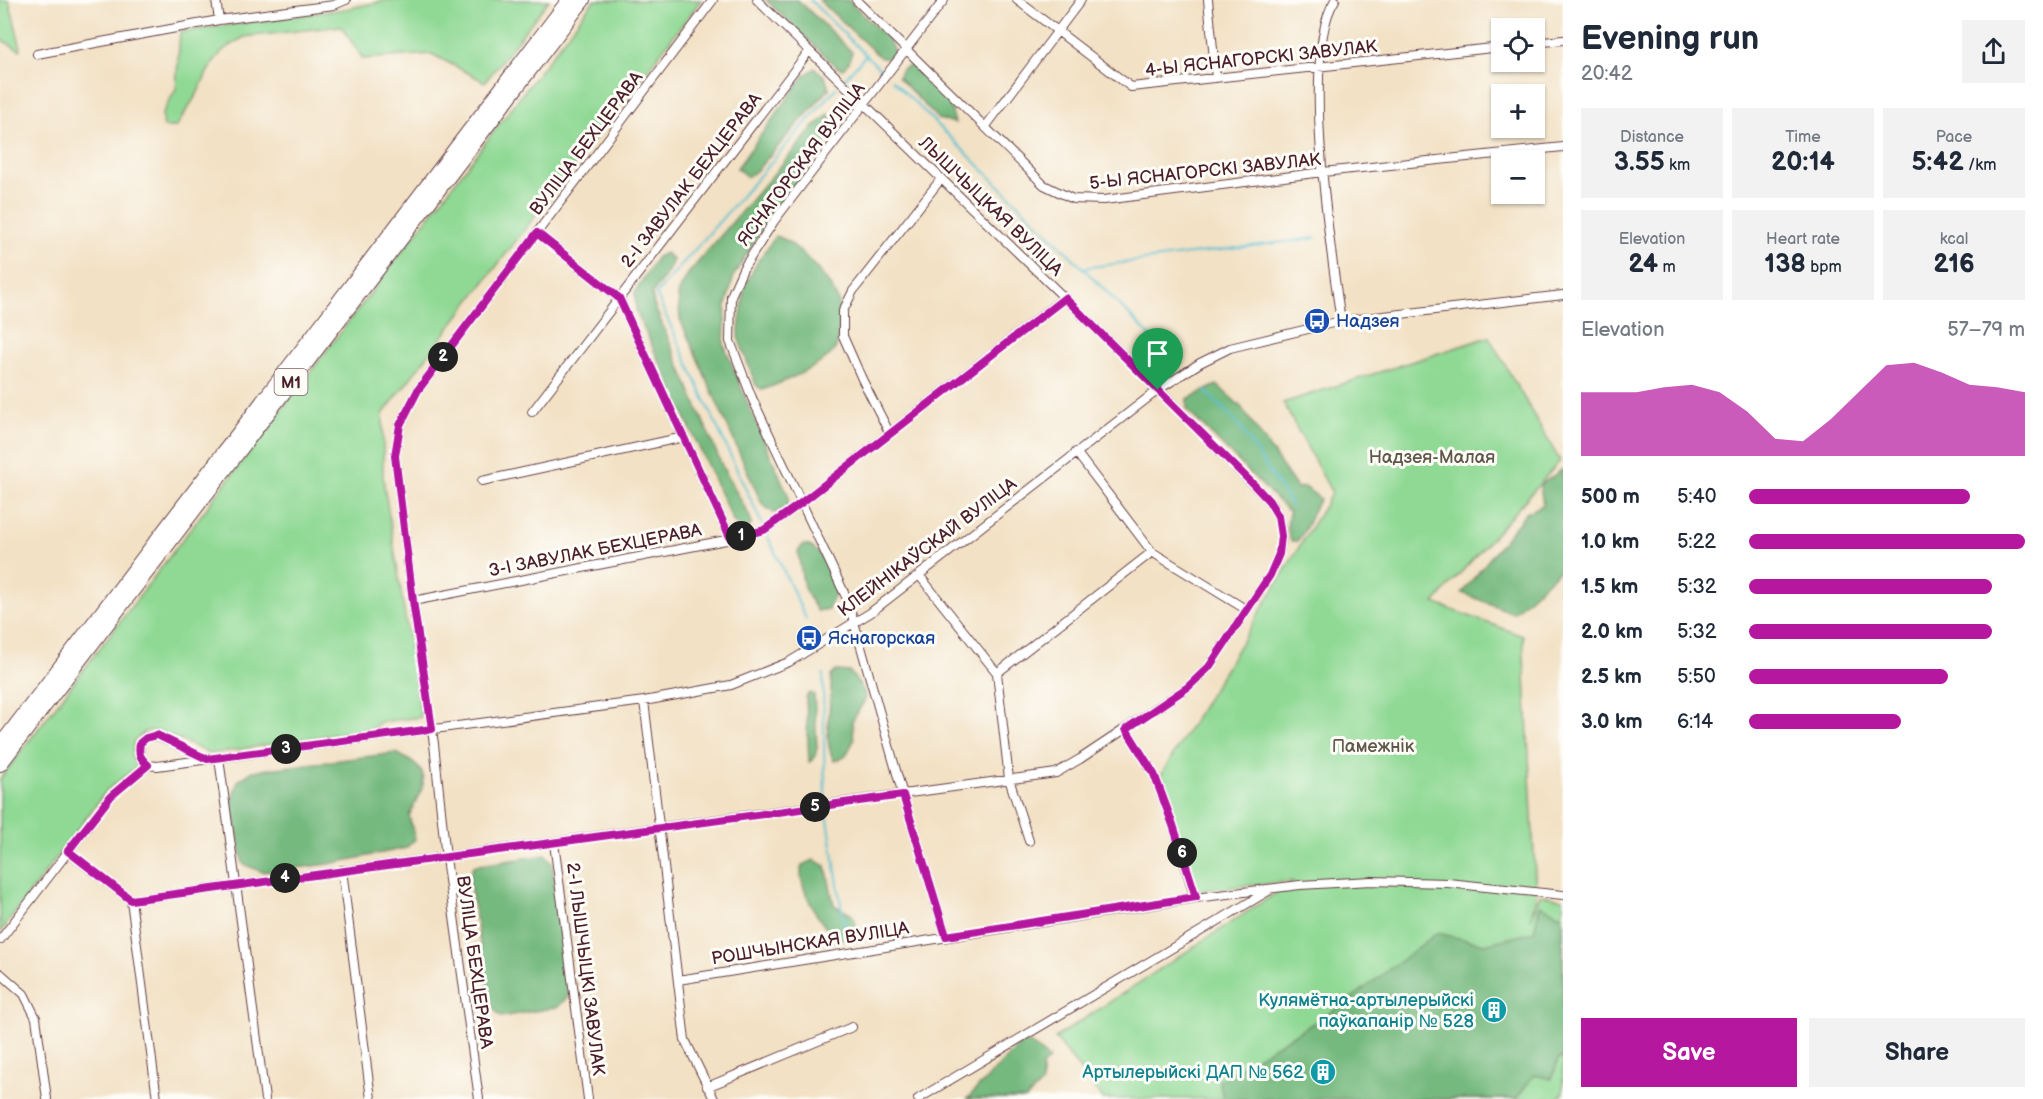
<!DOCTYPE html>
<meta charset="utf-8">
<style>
body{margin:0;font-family:"Balsamiq Sans",sans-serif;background:#f2f2f3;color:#1f2937;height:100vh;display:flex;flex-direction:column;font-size:22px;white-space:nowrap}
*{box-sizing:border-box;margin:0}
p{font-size:20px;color:#747a83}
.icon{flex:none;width:33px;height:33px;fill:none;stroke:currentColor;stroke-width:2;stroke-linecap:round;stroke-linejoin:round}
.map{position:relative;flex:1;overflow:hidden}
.drawer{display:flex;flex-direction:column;background:#fff;width:480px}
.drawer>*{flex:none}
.fabs{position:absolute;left:1491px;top:18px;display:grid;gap:12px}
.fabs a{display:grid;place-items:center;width:54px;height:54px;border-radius:0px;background:#fff;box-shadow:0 2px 4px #0004;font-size:30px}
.pin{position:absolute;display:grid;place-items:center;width:51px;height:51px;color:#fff;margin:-62px -26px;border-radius:50% 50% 50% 0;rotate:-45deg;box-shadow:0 0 6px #0007}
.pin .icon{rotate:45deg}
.km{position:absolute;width:30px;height:30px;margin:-15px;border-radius:50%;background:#222;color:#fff;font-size:16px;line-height:30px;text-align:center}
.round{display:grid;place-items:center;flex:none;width:63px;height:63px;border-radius:0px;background:#f2f2f3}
.headline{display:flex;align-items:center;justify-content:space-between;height:102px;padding:0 18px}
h1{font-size:33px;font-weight:700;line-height:45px}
.metrics{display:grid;grid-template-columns:repeat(3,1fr);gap:9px;height:102px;padding:6px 18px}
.metrics div{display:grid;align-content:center;border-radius:0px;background:#f2f2f3;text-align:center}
.metrics b{font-size:26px;font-weight:700}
.metrics small{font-size:16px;font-weight:400}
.metrics p{font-size:16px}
.chart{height:168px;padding:12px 18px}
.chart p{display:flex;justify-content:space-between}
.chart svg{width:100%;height:108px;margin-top:6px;fill:#b5179e;opacity:.7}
.cta{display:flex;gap:12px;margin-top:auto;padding:12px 18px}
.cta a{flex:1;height:69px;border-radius:0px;background:#b5179e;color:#fff;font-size:24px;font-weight:700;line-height:69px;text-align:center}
.cta a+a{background:#f2f2f3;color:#1f2937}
ul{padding:0 18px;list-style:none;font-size:20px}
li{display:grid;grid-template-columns:96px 72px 1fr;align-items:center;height:45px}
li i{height:15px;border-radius:8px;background:#b5179e}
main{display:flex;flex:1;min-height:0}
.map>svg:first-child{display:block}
</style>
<main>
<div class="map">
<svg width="1563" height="1099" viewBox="0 0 1563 1099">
<rect width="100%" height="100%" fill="#fdfcf7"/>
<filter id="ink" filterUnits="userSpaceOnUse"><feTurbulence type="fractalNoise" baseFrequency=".0167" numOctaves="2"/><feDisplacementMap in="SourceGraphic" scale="12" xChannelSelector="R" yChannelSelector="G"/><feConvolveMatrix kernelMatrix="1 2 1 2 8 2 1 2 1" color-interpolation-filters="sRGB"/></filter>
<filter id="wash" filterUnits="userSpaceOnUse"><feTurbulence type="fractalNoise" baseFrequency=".008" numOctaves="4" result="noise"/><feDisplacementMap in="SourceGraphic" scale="24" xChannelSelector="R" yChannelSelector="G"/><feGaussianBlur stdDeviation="1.35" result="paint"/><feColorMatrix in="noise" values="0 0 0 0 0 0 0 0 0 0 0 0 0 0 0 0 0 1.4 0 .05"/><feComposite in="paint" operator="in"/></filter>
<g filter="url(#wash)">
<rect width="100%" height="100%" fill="#f2e1c4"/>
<path fill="#90d994" stroke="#6d7c60" stroke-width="1.5" d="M0,0H9L21,48L20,50L0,39Z
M389,0H549L485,82L432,54L363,59L341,26L244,37L222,51L208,71L197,94L176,127H164L162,114L176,89L180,32L345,9Z
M594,0H701L383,414V478L421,717L380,722L373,728L211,754L160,731H146L134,741L132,755L138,766L107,790L0,933V779Z
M1489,337L1560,461L1434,603L1523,636L1536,895L1531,919L1540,894L1563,899V1094L1556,1099H1103L1055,1038L1294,881L1195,891L1159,778L1332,493L1283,403Z"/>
<path fill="#74b97e" stroke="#5f6c54" stroke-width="1.5" d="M766,0H798L852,52L849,62L843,69L837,67Z
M819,0H848L889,40L894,52L891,58H881Z
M912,65L949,101L955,123L938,119L898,77L902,69Z
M815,68L825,77L829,89L756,171L747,177L737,168L804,76Z
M829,114L832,121L824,148L765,224L734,275L726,305L724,345L749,407L788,495V506L774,513L762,504L680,319L678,293L688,274L813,128Z
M776,236C795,241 832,282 838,301C840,309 840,340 836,347C829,364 779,384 762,390L756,385L738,337L745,286L758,261Z
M666,253L673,260L667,273L652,294L654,305L723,468L750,517L751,526L742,529L734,523L636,311L635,292L657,257Z
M1217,385L1241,407L1297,488L1305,487L1320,499C1310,513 1309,529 1297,541H1291L1287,527L1289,512L1187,410V399Z
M1563,469V567L1513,613L1462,593L1526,513L1543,505L1540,485Z
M803,545C823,544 830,577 836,592L828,609L817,611L804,588L798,552Z
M836,671L850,672L864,691L865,700L852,721L854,740L845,757L834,761C821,736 833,704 831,676Z
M809,693L814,695L817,748L814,759L809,762L806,697Z
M396,753C437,773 424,783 409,816L415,839L406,848L329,864L263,872L243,864L231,802L238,781L253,771Z
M546,855L552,862L569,995L558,1007L501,1017L491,1006L469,879L473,866Z
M814,860L826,866L834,905L852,915L857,926L855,936L850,940C846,940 840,940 836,937C820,926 796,884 802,865Z
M1540,905L1563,916V1057L1558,1060L1552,1079L1534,1075L1516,1099H1223L1219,1080L1340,1007L1437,933L1485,944L1534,932Z
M1022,1042L1031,1044L1049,1059L1042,1067V1083L1026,1099H967Z"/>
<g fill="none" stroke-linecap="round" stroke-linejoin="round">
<path stroke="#54bed1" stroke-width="2" d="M810,0L883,72
M845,78L866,55
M892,80L1083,268L1315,238
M1083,268L1169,355
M1205,391L1238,424L1292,506
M762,524L656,294L837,87
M767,535L806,619
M823,674L825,796
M827,813L846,937"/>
</g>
</g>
<g filter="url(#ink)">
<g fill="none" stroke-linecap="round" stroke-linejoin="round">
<g stroke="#633c42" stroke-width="10">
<path id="street" d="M216,0L219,20
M856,0L1044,185L1073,199L1104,200L1323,172L1563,147
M944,0L774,221L743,269L731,296L730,341L752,398L848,601L903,795L946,936
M1017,0L1131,87L1502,47
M1208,0L1216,78
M1335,0C1300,53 1331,254 1341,321
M1534,43L1563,40
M37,54L219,20L334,5L346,0
M986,126L1081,0
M537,233L619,298L731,539
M532,412L809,51
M890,434L862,379L843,336V311L853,291L941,179
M1076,452L1152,552L1247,610
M482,481L684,437
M919,575L997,673L1009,779L1029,841
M413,601L731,539L764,530L801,503L1064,298
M997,673L1152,552
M644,701L685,1040L714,1099
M1126,729L1154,774L1173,825L1195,898
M219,758L265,1099
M207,759L157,736L146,737L140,743V757L148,765L157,766L644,701L731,685L789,662L870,613L1158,390L1200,363L1230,348L1341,321L1563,295
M554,843L588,1099
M67,851L131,900L157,1099
M342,870L371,1099
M131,900L1056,773L1080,759L1188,687L1209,667L1270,575L1279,554L1282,536L1278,516L1269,501L1147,378L757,0
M0,940L111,796L148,765
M0,973L24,994L36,1018L47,1099
M678,980L1195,898L1300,885L1371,881L1448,883L1563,895
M707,1087L852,1027
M479,1099L446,858L434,744L413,601L395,456L400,425L418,390L713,0
M918,1099L1270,890"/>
</g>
<g stroke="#633c42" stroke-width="16">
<path id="highway" d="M0,746L569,0
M0,764L583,0"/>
</g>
<use href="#street" stroke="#fff" stroke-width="8"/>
<use href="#highway" stroke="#fff" stroke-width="14"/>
</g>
</g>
<g fill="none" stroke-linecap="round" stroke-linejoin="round" filter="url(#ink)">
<g stroke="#fff" stroke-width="12">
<path id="route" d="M537,233L619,298L731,539L764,530L801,503L1065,298L1253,484L1269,501L1278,516L1281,536L1279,554L1270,575L1209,667L1188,687L1126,729L1154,774L1173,825L1196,897L946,936L903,795L131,900L68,851L111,796L148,765C140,758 138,754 140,743L146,738L157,735L207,759L432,729L413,601L395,456L400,425L418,390Z"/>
</g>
<use href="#route" stroke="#b5179e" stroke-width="8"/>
</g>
<defs>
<g id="bus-disc" transform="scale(1.35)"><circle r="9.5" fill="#1a4fb4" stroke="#fdfcf7"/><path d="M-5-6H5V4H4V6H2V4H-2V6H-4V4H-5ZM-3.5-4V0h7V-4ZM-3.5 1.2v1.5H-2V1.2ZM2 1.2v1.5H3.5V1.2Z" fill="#fff"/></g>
<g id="building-disc" transform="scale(1.35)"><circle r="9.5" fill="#0f9aa8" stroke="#fdfcf7"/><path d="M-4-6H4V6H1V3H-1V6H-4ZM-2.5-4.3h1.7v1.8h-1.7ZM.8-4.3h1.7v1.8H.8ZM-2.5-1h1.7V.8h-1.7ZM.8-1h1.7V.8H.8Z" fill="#fff"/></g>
</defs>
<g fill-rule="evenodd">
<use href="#bus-disc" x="1317" y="321"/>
<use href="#bus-disc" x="809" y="638"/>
<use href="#building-disc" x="1494" y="1010"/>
<use href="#building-disc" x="1323" y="1072"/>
</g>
<g text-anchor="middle" stroke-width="6" stroke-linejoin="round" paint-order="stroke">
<rect fill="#fdfcf7" stroke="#806168" stroke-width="1.5" x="274.5" y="369" width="33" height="26" rx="4.5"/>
<g font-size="16" font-weight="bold" fill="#4a1f2b">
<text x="291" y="388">М1</text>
</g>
<g font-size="18" fill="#4a1f2b" stroke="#fdfcf7">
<text transform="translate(1261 58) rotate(-6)" y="6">4-Ы ЯСНАГОРСКІ ЗАВУЛАК</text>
<text transform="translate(586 143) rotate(-53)" y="6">ВУЛІЦА БЕХЦЕРАВА</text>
<text transform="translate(801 164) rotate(-53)" y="6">ЯСНАГОРСКАЯ ВУЛІЦА</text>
<text transform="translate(1205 171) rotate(-6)" y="6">5-Ы ЯСНАГОРСКІ ЗАВУЛАК</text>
<text transform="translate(691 180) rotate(-52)" y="6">2-І ЗАВУЛАК БЕХЦЕРАВА</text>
<text transform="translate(991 206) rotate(44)" y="6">ЛЫШЧЫЦКАЯ ВУЛІЦА</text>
<text transform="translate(927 547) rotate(-37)" y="6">КЛЕЙНІКАЎСКАЙ ВУЛІЦА</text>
<text transform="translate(595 550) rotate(-11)" y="6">3-І ЗАВУЛАК БЕХЦЕРАВА</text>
<text transform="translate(810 943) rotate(-9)" y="6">РОШЧЫНСКАЯ ВУЛІЦА</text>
<text transform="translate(475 962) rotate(82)" y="6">ВУЛІЦА БЕХЦЕРАВА</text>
<text transform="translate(586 969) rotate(83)" y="6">2-І ЛЫШЧЫЦКІ ЗАВУЛАК</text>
</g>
<g font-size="18" fill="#164399" stroke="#fdfcf7" text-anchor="start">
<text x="1336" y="327">Надзея</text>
<text x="828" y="644">Яснагорская</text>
</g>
<g font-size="18" fill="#5f574a" stroke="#fdfcf7">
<text x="1432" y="463">Надзея-Малая</text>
<text x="1373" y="752">Памежнік</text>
</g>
<g font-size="18" fill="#0d838f" stroke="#fdfcf7" text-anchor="end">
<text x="1474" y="1006">Кулямётна-артылерыйскі<tspan x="1474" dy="21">паўкапанір № 528</tspan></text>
<text x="1304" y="1078">Артылерыйскі ДАП № 562</text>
</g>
</g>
</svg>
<div class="fabs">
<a><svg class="icon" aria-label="locate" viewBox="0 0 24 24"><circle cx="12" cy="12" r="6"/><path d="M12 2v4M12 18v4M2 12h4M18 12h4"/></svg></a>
<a>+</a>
<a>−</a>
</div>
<div class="pin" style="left:1158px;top:390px;background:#1e9e55"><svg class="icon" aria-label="arrive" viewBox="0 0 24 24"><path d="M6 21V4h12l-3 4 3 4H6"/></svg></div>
<b class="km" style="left:741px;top:536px">1</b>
<b class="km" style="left:443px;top:357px">2</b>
<b class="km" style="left:286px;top:749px">3</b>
<b class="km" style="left:285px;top:878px">4</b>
<b class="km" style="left:815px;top:807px">5</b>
<b class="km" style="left:1182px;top:853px">6</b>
</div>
<section class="drawer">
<div class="headline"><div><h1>Evening run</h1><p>20:42</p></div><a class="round"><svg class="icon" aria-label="share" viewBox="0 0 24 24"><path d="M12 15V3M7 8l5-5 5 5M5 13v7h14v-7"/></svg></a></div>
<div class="metrics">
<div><p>Distance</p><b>3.55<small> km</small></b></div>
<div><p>Time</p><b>20:14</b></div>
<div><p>Pace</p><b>5:42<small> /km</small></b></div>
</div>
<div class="metrics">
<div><p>Elevation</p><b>24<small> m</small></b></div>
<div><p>Heart rate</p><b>138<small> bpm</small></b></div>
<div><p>kcal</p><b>216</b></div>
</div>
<div class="chart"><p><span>Elevation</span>57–79 m</p>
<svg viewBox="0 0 160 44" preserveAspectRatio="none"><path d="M0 44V18L10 18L20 18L30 16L40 15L50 18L60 26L70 37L80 38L90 29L100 18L110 7L120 6L130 10L140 15L150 16L160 18V44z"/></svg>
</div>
<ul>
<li><b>500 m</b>5:40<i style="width:80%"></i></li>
<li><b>1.0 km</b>5:22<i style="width:100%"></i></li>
<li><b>1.5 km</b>5:32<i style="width:88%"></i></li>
<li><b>2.0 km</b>5:32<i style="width:88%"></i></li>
<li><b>2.5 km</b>5:50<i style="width:72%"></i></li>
<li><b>3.0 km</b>6:14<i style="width:55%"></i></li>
</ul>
<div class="cta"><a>Save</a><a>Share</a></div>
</section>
</main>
